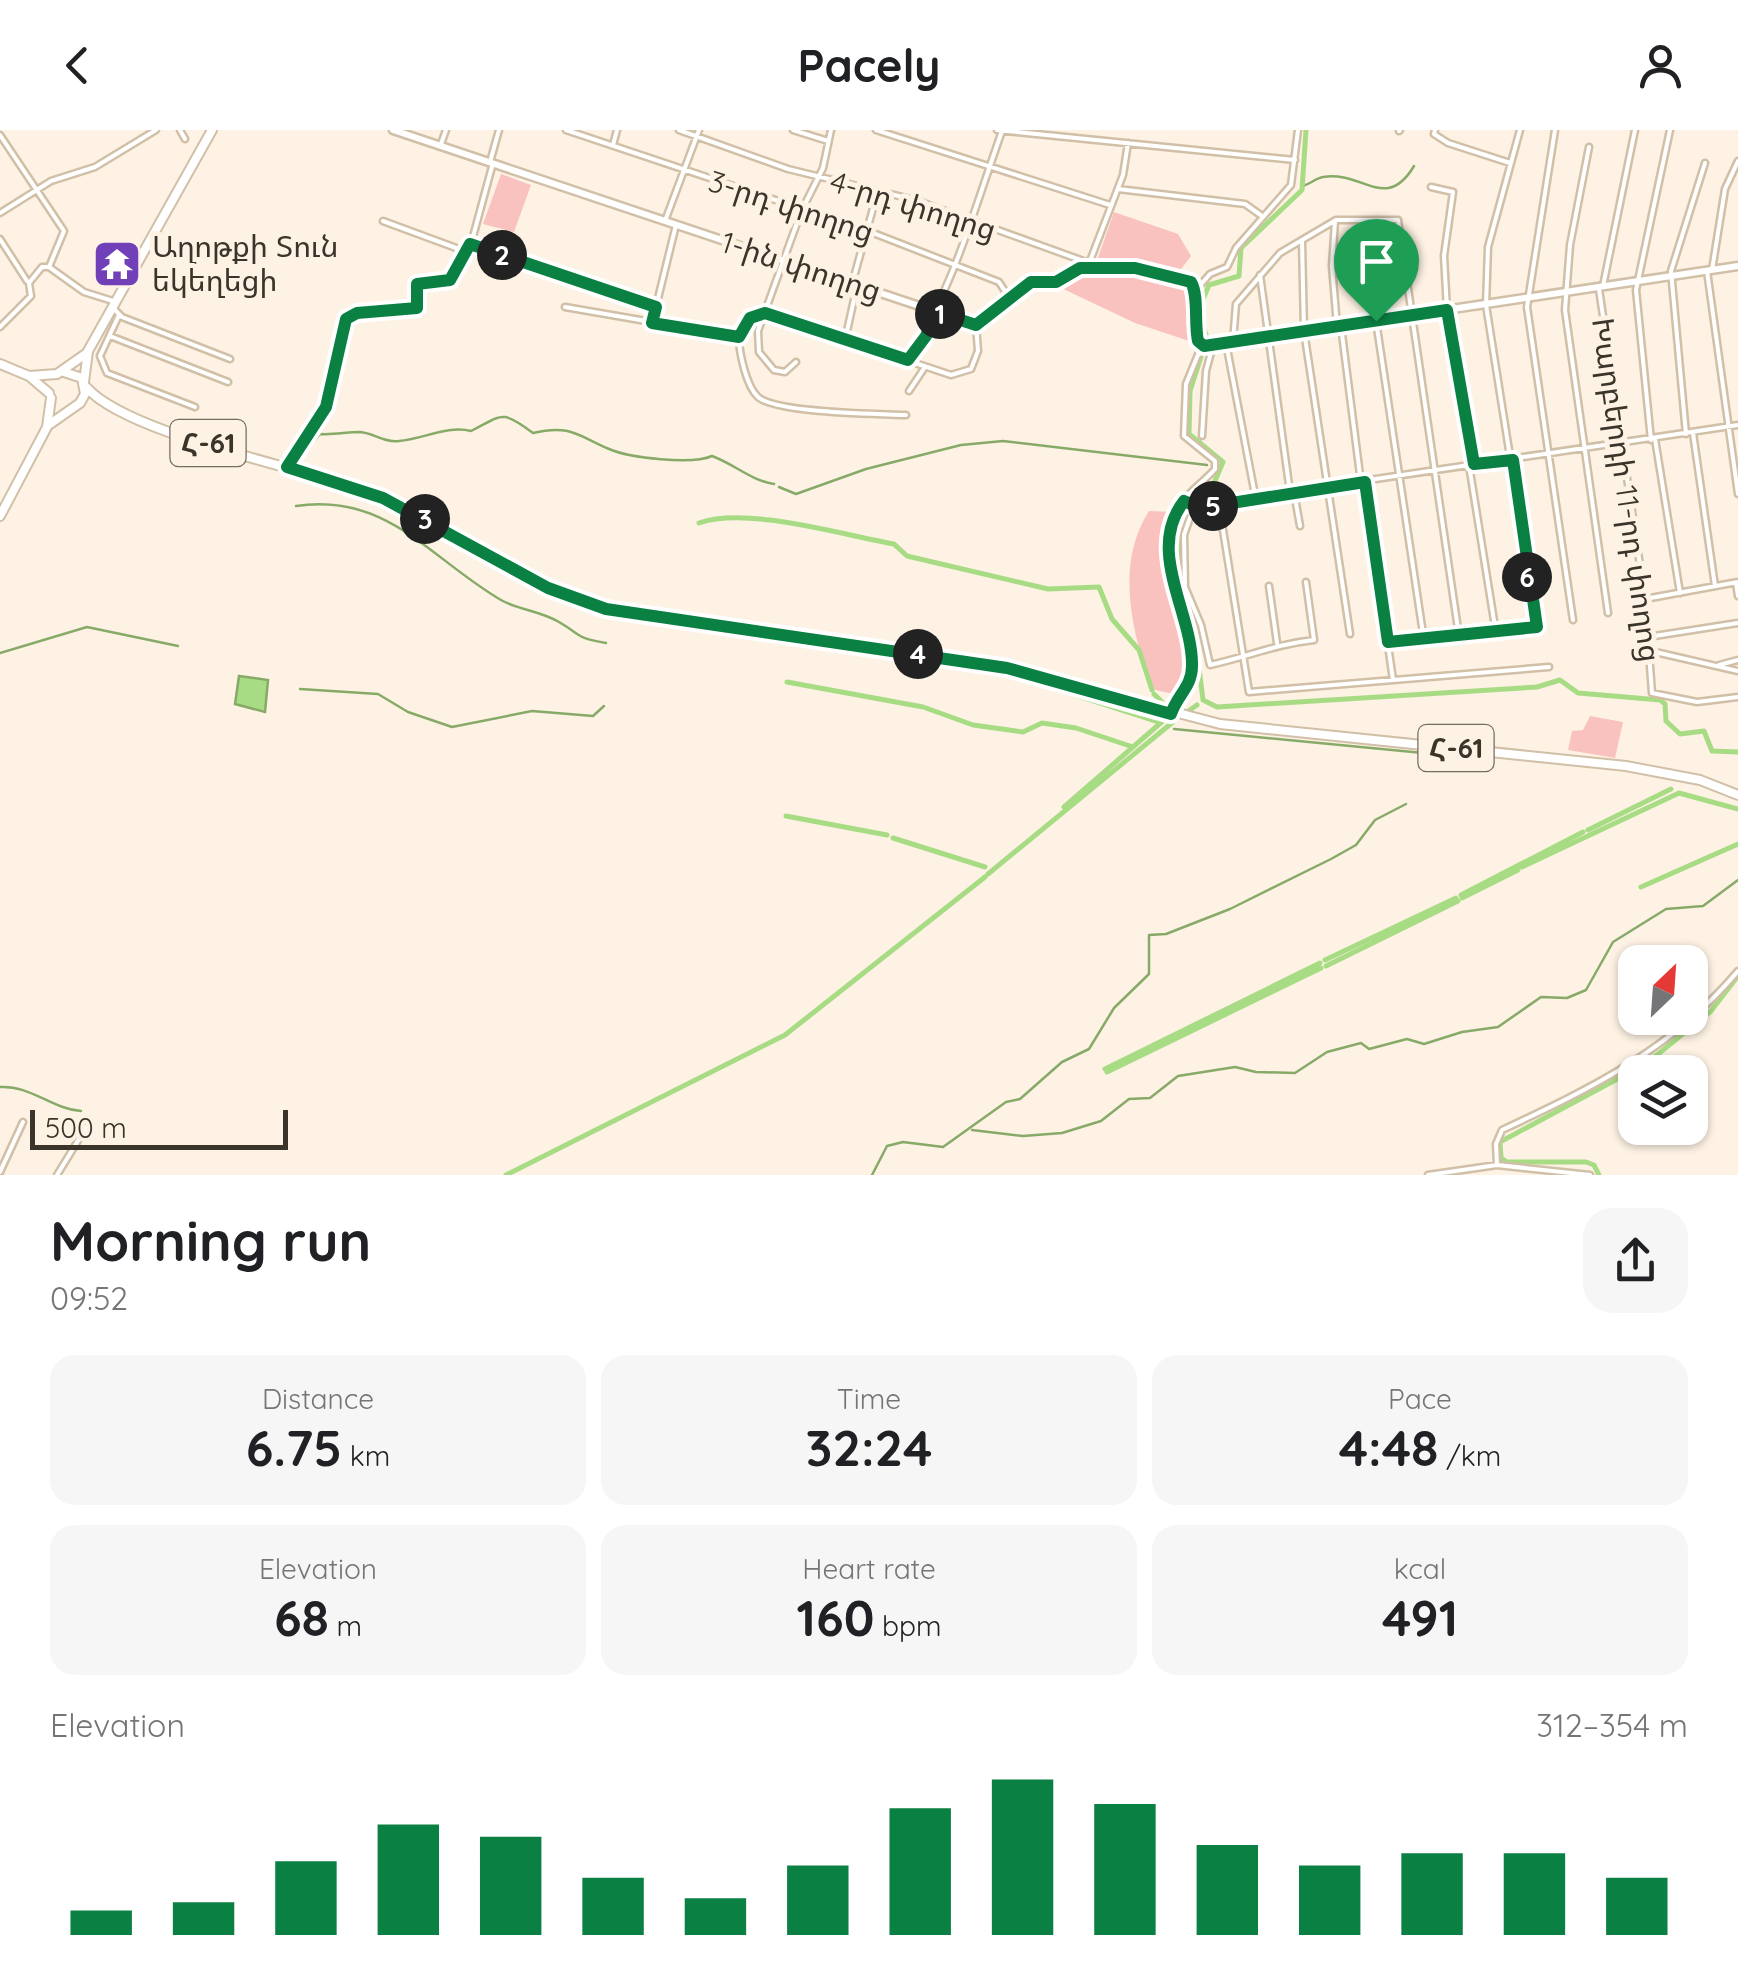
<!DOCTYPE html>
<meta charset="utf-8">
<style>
body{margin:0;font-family:Quicksand,"Noto Sans Armenian",sans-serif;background:#f6f6f6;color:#202124;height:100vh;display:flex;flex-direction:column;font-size:38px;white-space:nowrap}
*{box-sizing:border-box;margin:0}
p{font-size:32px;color:#757577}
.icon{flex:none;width:55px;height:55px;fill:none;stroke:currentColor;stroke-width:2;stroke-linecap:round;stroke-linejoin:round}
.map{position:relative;height:1045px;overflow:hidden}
.side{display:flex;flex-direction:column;background:#fff;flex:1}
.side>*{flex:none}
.needle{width:65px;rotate:25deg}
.tools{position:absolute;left:1618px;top:815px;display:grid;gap:20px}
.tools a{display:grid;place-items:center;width:90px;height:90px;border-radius:20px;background:#fff;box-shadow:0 2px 8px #0004;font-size:50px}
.scale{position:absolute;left:30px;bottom:25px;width:258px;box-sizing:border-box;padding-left:10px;border:5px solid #3a342a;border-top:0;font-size:28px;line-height:35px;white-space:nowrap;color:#3a342a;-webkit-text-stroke:8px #fdf2e3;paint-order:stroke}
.pin{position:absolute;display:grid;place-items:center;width:85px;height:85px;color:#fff;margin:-102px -42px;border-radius:50% 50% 50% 0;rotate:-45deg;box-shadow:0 0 10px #0007}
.pin .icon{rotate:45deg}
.km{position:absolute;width:50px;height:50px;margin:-25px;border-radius:50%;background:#222;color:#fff;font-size:28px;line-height:50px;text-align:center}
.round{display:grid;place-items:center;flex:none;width:105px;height:105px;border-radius:30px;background:#f6f6f6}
.summary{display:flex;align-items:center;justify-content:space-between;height:170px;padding:0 50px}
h1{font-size:55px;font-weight:700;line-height:75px}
.stats{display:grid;grid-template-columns:repeat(3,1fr);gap:15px;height:170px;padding:10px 50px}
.stats div{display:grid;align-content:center;border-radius:25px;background:#f6f6f6;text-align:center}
.stats b{font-size:50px;font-weight:700}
.stats small{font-size:28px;font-weight:400}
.stats p{font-size:28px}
.chart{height:280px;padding:20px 50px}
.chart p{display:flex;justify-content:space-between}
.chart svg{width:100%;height:180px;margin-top:10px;stroke:#0b8043;stroke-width:6}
header{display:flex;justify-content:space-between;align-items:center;height:130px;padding:0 50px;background:#fff;font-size:45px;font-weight:700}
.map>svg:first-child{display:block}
</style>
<header><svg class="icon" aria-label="back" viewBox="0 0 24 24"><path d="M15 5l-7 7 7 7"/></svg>Pacely<svg class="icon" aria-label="person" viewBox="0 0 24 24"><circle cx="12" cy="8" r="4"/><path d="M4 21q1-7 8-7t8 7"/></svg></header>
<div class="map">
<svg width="1738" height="1045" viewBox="0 0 1738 1045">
<rect width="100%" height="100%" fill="#fdf2e3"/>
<path fill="#f9c2bf" d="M501,44L531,55L514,102L483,94Z
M1114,82L1178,104L1191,126L1178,143L1194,156L1188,183L1192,212L1135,193L1055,155L1068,151L1076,141L1093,142Z
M1149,381L1174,382L1170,438L1175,468L1188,492L1189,555L1178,565L1151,559C1133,502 1114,436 1149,381Z
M1590,586L1623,592L1615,628L1568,620L1572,601L1583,600Z"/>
<path fill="#a8dc84" stroke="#87aa69" stroke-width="2.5" d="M239,546L268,550L265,582L235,574Z"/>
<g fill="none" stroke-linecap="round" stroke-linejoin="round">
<path stroke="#87aa69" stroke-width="2.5" d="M1302,56C1309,55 1316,48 1323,47C1362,40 1386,83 1414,36
M296,333L320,304C334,305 347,302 360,302C374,303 384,313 399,311C423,309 448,295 471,301C503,285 501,279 533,303C571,294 578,306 609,319C630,328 692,335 712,326C736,335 750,350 774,354
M779,357L796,364L866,339L961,315L1003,311L1207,335
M296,376C389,363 429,428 501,470C519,480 541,481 559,492C583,506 574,507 606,513
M0,523L87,497L178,516
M300,559L378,564L408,582L452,597L532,581L593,586L604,576
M1174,599L1423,623
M0,957C30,955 52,979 81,981
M972,1000L1023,1006L1062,1003L1101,991L1129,969L1150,968L1178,946L1235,937L1256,942L1295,943L1327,922L1361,913L1369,919L1407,909L1424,914L1462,902L1498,897L1541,867L1567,868L1586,860L1613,812L1666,779L1703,776L1738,750
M872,1045L887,1016L903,1012L943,1017L1006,972L1020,969L1062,932L1089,919L1114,878L1149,844V805L1166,804L1230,779L1331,729L1356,715L1375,690L1406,674"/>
<path stroke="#a8dc84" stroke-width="5" d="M1306,0L1302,60L1241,118L1239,146L1209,155L1198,181L1207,208L1190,261L1189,304L1223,332L1214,353L1197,361L1179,390L1178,459L1194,498L1203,570L1217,577L1537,557L1560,550L1578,563L1660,570L1665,574L1666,591L1680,604L1704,601L1712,621L1738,622
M699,393C747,376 842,405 894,414L907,426L1048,459L1099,457L1112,489L1139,520L1152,560
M863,521L940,534
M943,535L1010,544L1159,592
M787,552L923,577
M1154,564L1163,573
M926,578L973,595L1023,602L1042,593L1076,598L1133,617
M1187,582L1197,575
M1064,677L1164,590
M786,686L887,705
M1588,700L1671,659
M893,708L985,737
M1522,737L1679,663L1738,679
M988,744L1173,592
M1641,757L1738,714
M1461,765L1583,702
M1462,768L1518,740
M1325,830L1456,768
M1326,836L1458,771
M1105,939L1320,833
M1107,942L1321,838
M506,1045L785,905L985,747
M1599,1045L1594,1035L1586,1032H1507L1501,1028L1500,1012L1647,933L1711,881L1738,846"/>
<g stroke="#d1c0a7" stroke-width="9">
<path id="street" d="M180,0L185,9
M566,0L868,101L999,152L1008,166
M679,0L788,39L915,70L1089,133
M793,0L828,11
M876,0L1110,75
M997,0L1295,30
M1435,0L1434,4L1448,13L1510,33
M1555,0L1527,177L1573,490
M1399,1L1400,0
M0,5L64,101L49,137L84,162L116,172
M441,14L446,0
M613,15L617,0
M1589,17L1570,115L1565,180L1608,483
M490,32L499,0
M1431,57L1453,62L1444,126L1447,180L1474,334
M1118,59L1245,74L1262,86
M0,83L51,51L95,37L156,0
M383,91L467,122L471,114
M665,91L699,0
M1335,91L1332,136L1337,196
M1361,91L1424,510
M0,109L27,151
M1302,111L1304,201L1350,504
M471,114L655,177
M471,114L493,33
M1090,131L1123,45L1128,13
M1712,140L1725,59L1738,31
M1707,141L1738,364
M1260,145L1290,362
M852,154L877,64
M1603,156L1635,0
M1599,159L1645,469L1652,563L1697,572L1738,567
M1196,160L1210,144L1227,137L1236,118L1291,55L1298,0
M565,177L739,207
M113,178L122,187L230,229
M765,183L951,245L971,239L978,221L976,195
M119,185L100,226L107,243L195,277
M652,193L676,95
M1341,196L1361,353
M0,197L31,166L29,153L42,137H48
M110,206L228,252
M739,207C739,222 746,256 758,267C776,283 878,284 906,285
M739,207L750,187L765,183
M845,210L857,156
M1233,212L1236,174L1280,123L1336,90H1398L1459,506
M1226,213L1255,365
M908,230C953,159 974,80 1002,1
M796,232L785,242L774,240L759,222L758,201L801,82L823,38L831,0
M909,261L925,237
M1693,303L1715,456
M1686,304L1671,141L1705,33
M1202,306L1206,241L1213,215
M1655,309L1680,463
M1651,310L1636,160L1670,0
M1469,335L1496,503
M287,337L326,277L346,189L357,183L417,178V155L450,150L467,122
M1365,353L1393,550
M1294,362L1300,396
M1183,371L1200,379L1255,367L1738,295
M1219,375L1249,562L1549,537
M1194,376L1184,405L1185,457L1201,495L1210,535C1247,527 1276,514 1314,510L1306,452
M1736,453L1738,466
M1269,456L1277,513
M1645,469L1738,452
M1648,507L1738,493
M1388,512L1537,497L1486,175L1488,117L1520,0
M1651,521L1738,541
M1719,535L1738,530
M1172,580C1177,565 1191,558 1192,540C1196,486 1149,433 1178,379C1187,362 1203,353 1215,339V331L1184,306L1186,254L1202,215
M1497,1035L1496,1014L1502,1000C1594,957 1672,919 1738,841
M0,1042L23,992
M57,1045L87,996
M1428,1045L1497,1035L1590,1045"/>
</g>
<g stroke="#d1c0a7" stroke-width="11">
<path id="secondary" d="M393,0L976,195L1031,152H1056L1080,138L1135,139L1191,152C1198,163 1194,194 1198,211L1206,216L1738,136"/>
</g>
<g stroke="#d1c0a7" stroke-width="12">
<path id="primary" d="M0,234L29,246L49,263
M29,246L57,244L87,223
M84,252L88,221L212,0
M86,257C127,304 299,337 365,361C449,393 519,455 606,479L1007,538L1220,594L1626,636L1700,650L1738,665
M50,294L80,273L85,264L82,248L64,242
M0,386L47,297L51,268"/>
</g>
<use href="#street" stroke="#fff" stroke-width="4"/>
<use href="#secondary" stroke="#fff" stroke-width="6"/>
<use href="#primary" stroke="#fff" stroke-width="8"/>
</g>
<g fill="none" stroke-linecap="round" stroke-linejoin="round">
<g stroke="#fff" stroke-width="20">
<path id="route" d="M470,114L656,177L652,193L739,207L750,188L765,183L908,230L926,206L936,182L976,195L1031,152H1056L1080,138H1135L1191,152C1199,166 1194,193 1198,211L1204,216L1447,180L1474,334L1513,330L1537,497L1388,512L1365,352L1200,378L1184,371C1145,421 1193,483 1192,536C1192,557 1177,565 1171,584L1007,538L606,479L548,458L383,368L287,337L326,277L346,189L357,183L417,178V154L450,150Z"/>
</g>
<use href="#route" stroke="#0b8043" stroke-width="12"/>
</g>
<defs>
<g id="temple-square" transform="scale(2.5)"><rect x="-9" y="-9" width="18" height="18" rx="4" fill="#7140b8" stroke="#fdf2e3"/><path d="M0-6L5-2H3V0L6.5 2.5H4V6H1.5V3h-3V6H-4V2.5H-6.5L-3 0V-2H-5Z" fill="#fff"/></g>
</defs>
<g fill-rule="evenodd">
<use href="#temple-square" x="117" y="134"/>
</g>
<g text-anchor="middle" stroke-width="10" stroke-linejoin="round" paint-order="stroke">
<g fill="#fdf2e3" stroke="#746d62" stroke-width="2.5">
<rect x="170.5" y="290" width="75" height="46" rx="8"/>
<rect x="1418.5" y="595" width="75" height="46" rx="8"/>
</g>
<g font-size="28" font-weight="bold" fill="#3a342a">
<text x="208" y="323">Հ-61</text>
<text x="1456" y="628">Հ-61</text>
</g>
<g font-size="30" fill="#3a342a" stroke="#fdf2e3">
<text transform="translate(913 76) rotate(17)" y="10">4-րդ փողոց</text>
<text transform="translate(791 77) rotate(18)" y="10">3-րդ փողոց</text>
<text transform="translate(801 137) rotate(18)" y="10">1-ին փողոց</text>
<text transform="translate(1626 360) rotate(82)" y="10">Խարբերդի 11-րդ փողոց</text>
</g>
<g font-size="30" fill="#3a342a" stroke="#fdf2e3" text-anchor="start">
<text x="152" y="127">Աղոթքի Տուն<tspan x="152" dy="34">եկեղեցի</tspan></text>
</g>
</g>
</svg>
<div class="tools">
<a><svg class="needle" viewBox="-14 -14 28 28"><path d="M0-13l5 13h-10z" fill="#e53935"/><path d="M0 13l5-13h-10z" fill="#757577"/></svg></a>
<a><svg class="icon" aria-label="layers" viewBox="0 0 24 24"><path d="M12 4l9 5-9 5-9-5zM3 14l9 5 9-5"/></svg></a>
</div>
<div class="scale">500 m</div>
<div class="pin" style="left:1376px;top:191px;background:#1e9e55"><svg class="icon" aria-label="arrive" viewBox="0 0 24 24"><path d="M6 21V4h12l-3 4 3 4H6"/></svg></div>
<b class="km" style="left:940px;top:184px">1</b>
<b class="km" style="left:502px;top:125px">2</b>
<b class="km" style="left:425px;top:389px">3</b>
<b class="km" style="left:918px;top:524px">4</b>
<b class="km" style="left:1213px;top:376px">5</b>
<b class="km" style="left:1527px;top:447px">6</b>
</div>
<section class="side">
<div class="summary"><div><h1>Morning run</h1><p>09:52</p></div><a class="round"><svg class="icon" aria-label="share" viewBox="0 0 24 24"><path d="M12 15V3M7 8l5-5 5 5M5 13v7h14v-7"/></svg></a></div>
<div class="stats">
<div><p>Distance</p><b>6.75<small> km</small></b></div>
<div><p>Time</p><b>32:24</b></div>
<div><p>Pace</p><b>4:48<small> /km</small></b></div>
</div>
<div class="stats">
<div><p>Elevation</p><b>68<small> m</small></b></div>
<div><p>Heart rate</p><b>160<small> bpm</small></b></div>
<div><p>kcal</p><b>491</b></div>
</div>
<div class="chart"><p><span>Elevation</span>312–354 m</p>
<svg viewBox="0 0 160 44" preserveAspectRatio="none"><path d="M5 44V38M15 44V36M25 44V26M35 44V17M45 44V20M55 44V30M65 44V35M75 44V27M85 44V13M95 44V6M105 44V12M115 44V22M125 44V27M135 44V24M145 44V24M155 44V30"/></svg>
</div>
</section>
